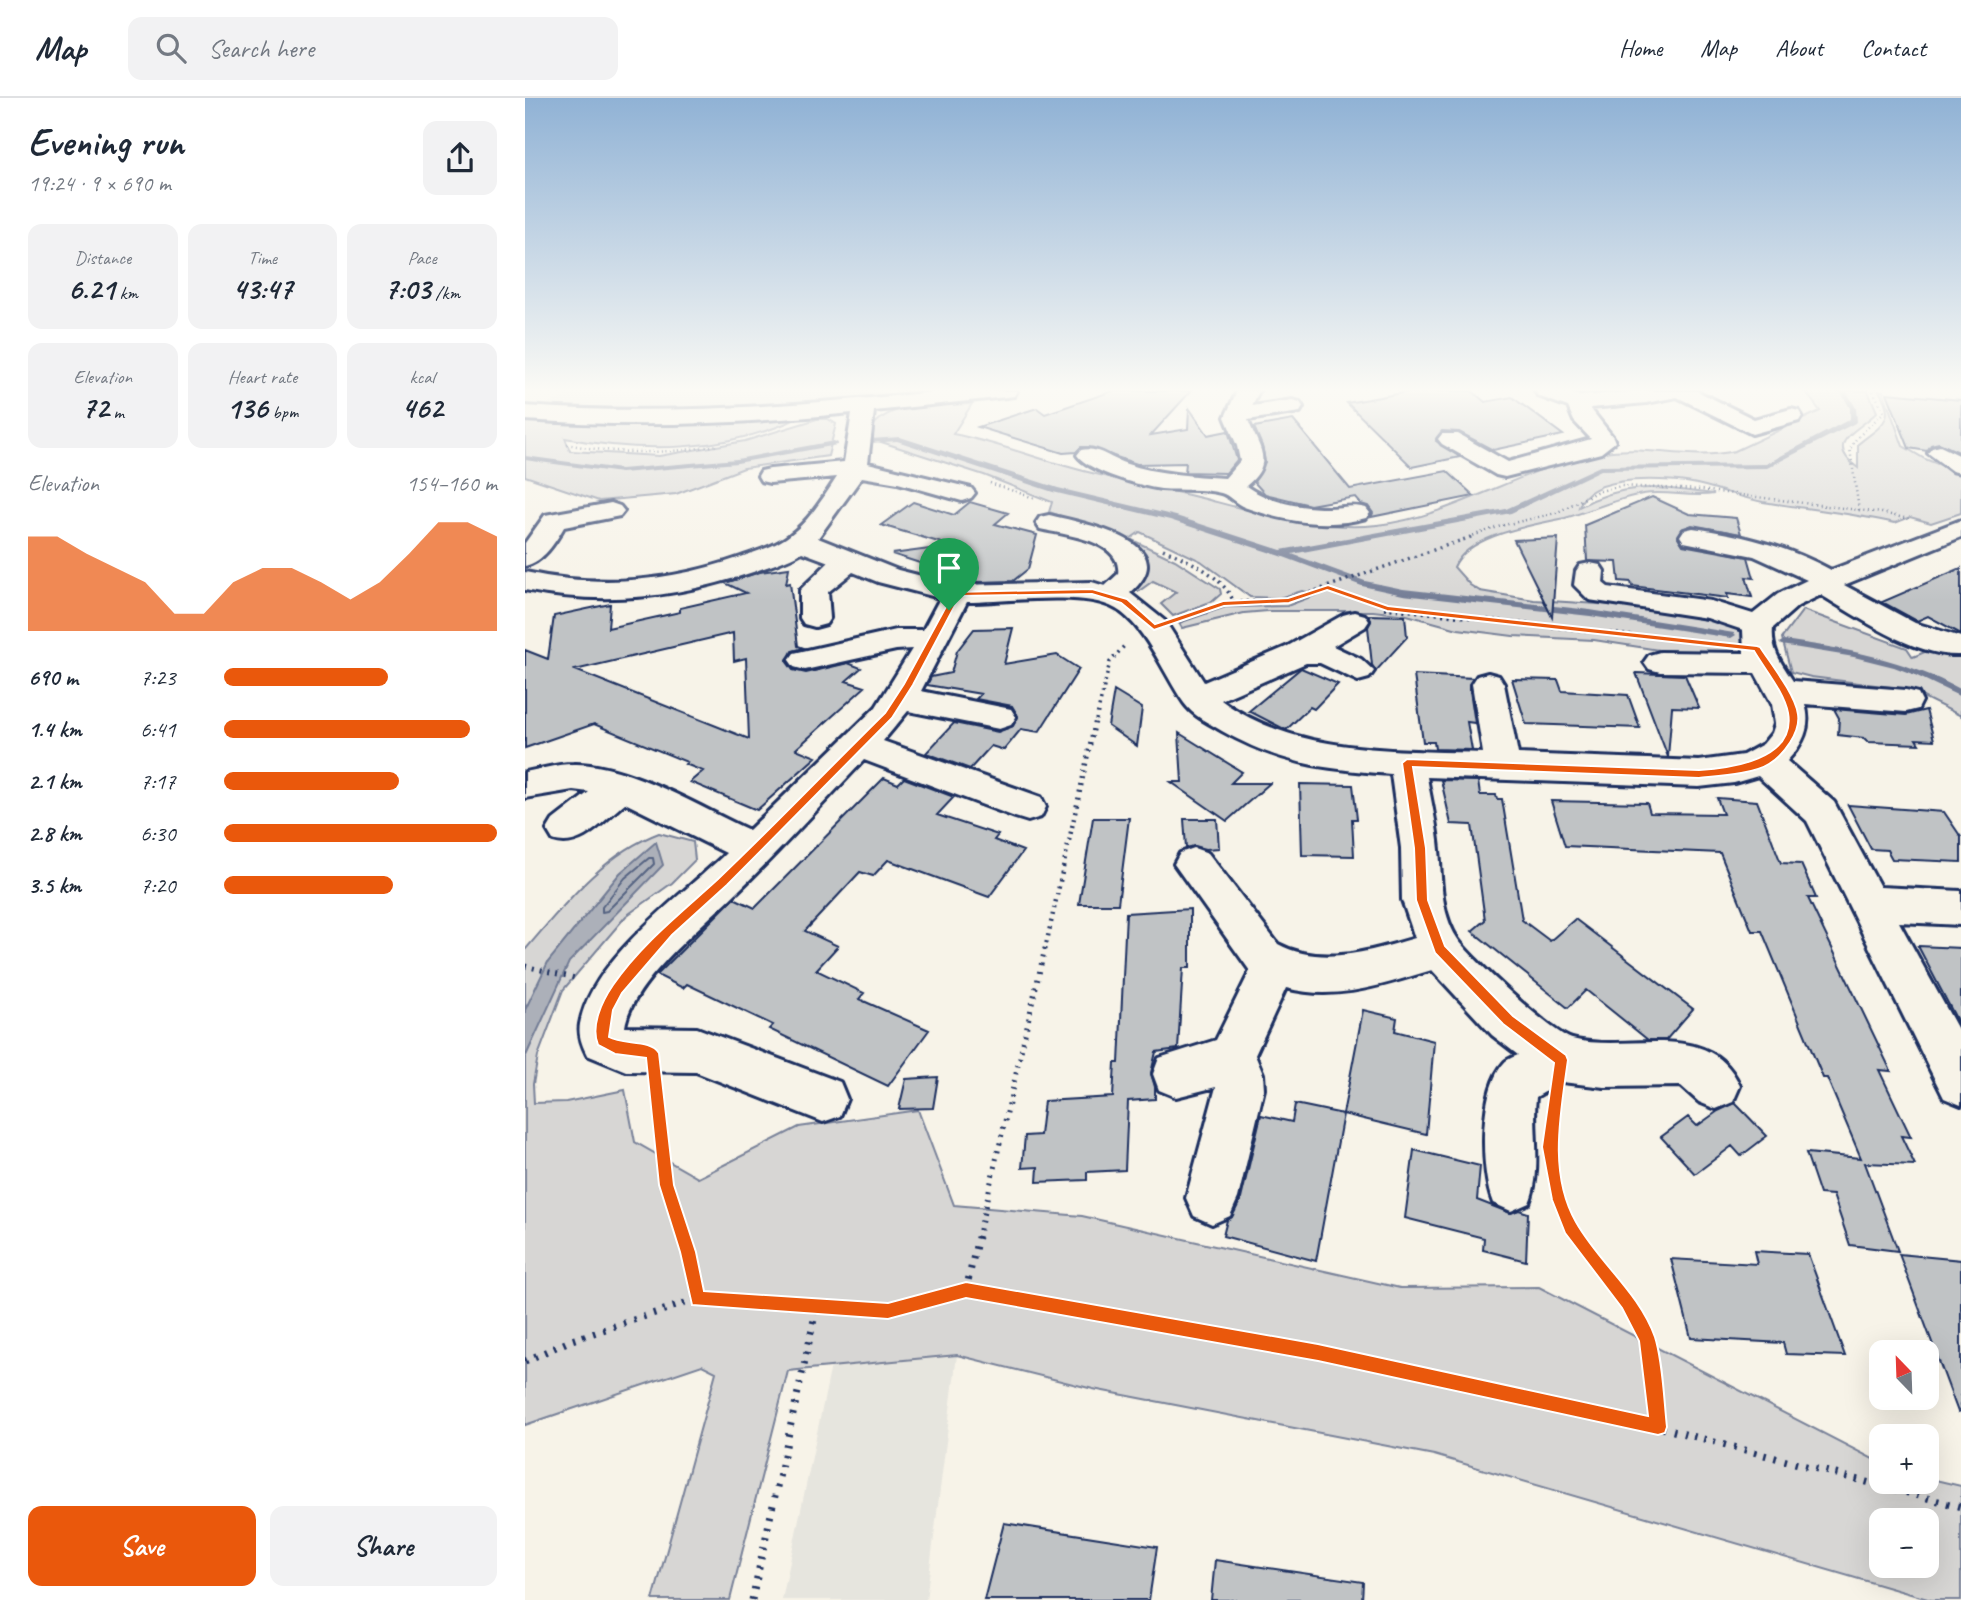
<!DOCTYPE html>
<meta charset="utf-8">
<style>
body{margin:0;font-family:Caveat,sans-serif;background:#f2f2f3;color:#1f2937;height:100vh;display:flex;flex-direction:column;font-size:26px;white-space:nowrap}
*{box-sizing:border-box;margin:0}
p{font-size:23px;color:#747a83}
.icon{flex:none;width:38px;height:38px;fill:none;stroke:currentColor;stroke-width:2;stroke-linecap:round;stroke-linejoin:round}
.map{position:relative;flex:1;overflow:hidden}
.sheet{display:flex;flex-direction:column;background:#fff;width:525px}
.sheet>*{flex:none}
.needle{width:46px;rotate:337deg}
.buttons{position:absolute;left:1344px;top:1242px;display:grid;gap:14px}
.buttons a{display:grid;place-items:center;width:70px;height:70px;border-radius:14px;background:#fff;box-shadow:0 7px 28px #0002;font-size:35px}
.pin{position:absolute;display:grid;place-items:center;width:60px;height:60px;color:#fff;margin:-72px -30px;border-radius:50% 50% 50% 0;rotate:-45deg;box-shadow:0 0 7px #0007}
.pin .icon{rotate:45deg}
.round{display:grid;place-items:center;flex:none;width:74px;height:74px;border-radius:14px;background:#f2f2f3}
.overview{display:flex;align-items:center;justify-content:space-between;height:119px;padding:0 28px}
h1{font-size:38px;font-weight:600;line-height:52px}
.figures{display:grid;grid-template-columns:repeat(3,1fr);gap:10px;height:119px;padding:7px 28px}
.figures div{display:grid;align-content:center;border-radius:14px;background:#f2f2f3;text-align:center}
.figures b{font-size:30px;font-weight:600}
.figures small{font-size:19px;font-weight:400}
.figures p{font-size:19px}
.chart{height:196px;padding:14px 28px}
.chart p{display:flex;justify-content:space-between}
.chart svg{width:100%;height:126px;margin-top:7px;fill:#ea580c;opacity:.7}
.action{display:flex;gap:14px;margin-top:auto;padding:14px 28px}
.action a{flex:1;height:80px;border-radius:14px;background:#ea580c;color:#fff;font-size:28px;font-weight:600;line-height:80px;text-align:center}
.action a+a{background:#f2f2f3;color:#1f2937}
ul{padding:0 28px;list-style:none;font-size:23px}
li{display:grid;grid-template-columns:112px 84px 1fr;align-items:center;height:52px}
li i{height:18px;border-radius:9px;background:#ea580c}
header{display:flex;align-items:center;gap:42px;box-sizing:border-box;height:98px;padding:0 35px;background:#fff;border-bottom:2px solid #e0e1e3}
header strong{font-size:33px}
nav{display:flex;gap:38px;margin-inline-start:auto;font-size:24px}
.search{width:490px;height:63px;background:#f2f2f3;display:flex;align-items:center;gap:18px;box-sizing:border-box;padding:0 24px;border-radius:14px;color:#747a83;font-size:26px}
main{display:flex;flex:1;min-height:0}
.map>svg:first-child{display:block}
</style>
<header>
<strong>Map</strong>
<div class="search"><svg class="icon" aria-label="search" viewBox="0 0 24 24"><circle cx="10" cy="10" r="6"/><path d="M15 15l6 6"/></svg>Search here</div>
<nav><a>Home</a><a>Map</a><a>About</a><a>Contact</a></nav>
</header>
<main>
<section class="sheet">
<div class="overview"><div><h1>Evening run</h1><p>19:24 · 9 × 690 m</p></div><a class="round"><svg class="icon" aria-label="share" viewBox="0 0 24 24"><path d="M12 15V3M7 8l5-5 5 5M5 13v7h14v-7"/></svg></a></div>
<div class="figures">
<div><p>Distance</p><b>6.21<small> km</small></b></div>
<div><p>Time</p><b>43:47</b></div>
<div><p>Pace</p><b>7:03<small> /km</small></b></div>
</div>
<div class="figures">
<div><p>Elevation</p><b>72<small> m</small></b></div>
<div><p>Heart rate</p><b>136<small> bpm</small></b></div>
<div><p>kcal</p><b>462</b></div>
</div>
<div class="chart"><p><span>Elevation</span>154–160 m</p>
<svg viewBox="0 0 160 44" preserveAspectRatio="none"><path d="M0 44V11L10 11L20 17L30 22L40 27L50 38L60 38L70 27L80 22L90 22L100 27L110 33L120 27L130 17L140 6L150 6L160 11V44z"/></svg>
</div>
<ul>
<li><b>690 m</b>7:23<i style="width:60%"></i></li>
<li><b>1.4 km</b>6:41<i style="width:90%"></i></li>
<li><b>2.1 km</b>7:17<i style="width:64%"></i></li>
<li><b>2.8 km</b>6:30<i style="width:100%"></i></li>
<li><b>3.5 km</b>7:20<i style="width:62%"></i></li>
</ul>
<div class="action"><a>Save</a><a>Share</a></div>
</section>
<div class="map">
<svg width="1436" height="1502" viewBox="0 0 1436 1502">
<rect width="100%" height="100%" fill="#f7f3e8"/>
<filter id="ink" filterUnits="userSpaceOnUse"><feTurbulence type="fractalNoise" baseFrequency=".0143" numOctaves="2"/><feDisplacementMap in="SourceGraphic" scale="14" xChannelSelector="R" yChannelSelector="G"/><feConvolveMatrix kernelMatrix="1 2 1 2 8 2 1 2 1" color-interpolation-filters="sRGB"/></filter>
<g filter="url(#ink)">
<path fill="#e6e5de" d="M55,293H394L187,311L21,306Z
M432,1257L401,1502H257L306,1268Z"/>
<path fill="#d7d6d4" stroke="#798299" stroke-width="2" fill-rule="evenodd" d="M1280,293H1343L1352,314C1334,333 1297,344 1333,370V346C1355,328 1373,322 1354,293H1358L1378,348L1400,361L1436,375V415L1406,425L1385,419L1370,425C1326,415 1282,411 1238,404C1217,400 1197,392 1176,387C1148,380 1064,374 1054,409C1102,382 1137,390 1189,396C1166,400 1141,392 1118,396C1092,400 1066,413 1040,420C1010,427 943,436 929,469L945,487L955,493L1009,502L1137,510L1224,528L1227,557L1153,555L1069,542L988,538L933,531L882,517L848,513H743L719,515L657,530L654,525L700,509L762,508L793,496L777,493L754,500L725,499L676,463L615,434L605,441L650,462L695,491L696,496L688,503L648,518L636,506L651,494L628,483L614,493L609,491L616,481L581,433L524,414L527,404L459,377L347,341L349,327C369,302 419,308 447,306L428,336C471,344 512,361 555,372C598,383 641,391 684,402C737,416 797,433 852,427C932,418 999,368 1078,354C1122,347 1166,363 1210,353L1295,313Z
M273,320C202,354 116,355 40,340L45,353L134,358L220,343L292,321H303L311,326L303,358L219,370L151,396L74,403L0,378V325L9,321C97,334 185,326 273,320Z
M1278,512L1382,550L1388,559L1416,547L1436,557V618L1382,591L1286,579L1266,574L1257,540Z
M134,735L168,744L170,762L147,785L101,818L38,892L13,958L8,986L9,1005L41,1004L100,992L110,1044L173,1080L274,1029L393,1012L429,1107L557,1118L875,1190L1014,1189L1356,1365V1384H1402V1380L1436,1388V1502H1406L909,1357L568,1291L432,1257L263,1273L205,1502H128L191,1274L177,1267L0,1327V852C38,808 78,756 134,735ZM1356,1423H1402V1468H1356Z"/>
<path fill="#acb0b9" stroke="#727c95" stroke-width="2" d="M131,744L138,767L44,864L0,960V912L23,864L95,775Z"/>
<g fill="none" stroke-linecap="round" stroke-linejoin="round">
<path stroke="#556382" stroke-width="2" d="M124,760H128L129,766L82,813L77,814V809L100,780Z"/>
<path fill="#727c95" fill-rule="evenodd" d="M1315,293H1321L1331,310L1332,324L1242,370L1076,372L986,415L767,456L840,483L878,491L1065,512L1209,535L1211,537L1206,540L1065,518L878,497L837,488L756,458L645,422L528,394L372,343L346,345L342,343L346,341L375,339L533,390L651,418L756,452L981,411L1075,368L1241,366L1325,321V310Z
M309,343L313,345L312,347L212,365L96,375L0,362V358L96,371L212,361Z
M1259,542C1321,551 1381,561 1436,592V599L1390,577L1369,569L1329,559L1256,547L1254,545Z"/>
</g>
<path fill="#c0c3c5" stroke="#1b2f5e" stroke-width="2" fill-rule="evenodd" d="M588,293H666L626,337L663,331L664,310L683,337L703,333L712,362L701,375L660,374L661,365L612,366L562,349H556L551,354L538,355L453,329L512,310L520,316Z
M888,293H947L960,304L987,299L1038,337L968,352L934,334L917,333L911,343L935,359L887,369L822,305Z
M1362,295L1436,302V355L1414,345L1406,347L1402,353L1384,350Z
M768,322L825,391L922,373L949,398L846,419L848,415L843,408L836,406L830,399L785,407L740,396L729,384L740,364L737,348L729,329Z
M1127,399L1164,416L1211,420L1216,436L1167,427L1157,431L1153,439L1158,447L1223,459L1229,480L1221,479L1227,499L1202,496L1203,500L1107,488L1106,484L1094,483L1092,464L1062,463L1060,427Z
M388,404L429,417L445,404L483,415L470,426L512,437L503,471L488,483L453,484L367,456L427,448L356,427Z
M1033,440L1027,519L989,442Z
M264,470L261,486L265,485L273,548L279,550L267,553L262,564L268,572L281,575L323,565L336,570L321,583L340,589L271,651L291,659L232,712L165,684L178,673L160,666L162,664L69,626L0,650V552L23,561L29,518L85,506L83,530L155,514V510L221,495L200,485L235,474ZM208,535L209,563L221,560L224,641L50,572Z
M1436,470V536L1403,518L1392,523L1357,504Z
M843,517L880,518L882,539L851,573L847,567L843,529L846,522Z
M488,530L479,566L532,557L554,571L514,634L496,631L479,652L466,648L445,671L401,655L429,625L473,634L488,628L493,618L487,608L451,601L456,596L402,587L406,579L426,575L432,553L449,531Z
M776,570L813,586L789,611L785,609L761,632L724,613Z
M1111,575L1160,577L1174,610L1147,609L1143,659Z
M889,577L948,580L944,586L950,625L942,624L947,652L910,651L909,644H898Z
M987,581L1033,582L1037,593L1103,597L1115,630L1001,626Z
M589,593L617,610L612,648L583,628Z
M1309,611L1381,617L1401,612L1409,642L1391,641L1394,646L1343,644L1339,640L1313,637L1314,620Z
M654,635L717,674L706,685H745L702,723L646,684H657Z
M359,680L373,686L379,680L429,699L412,717L473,737L469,742L498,753L464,799L363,762L348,778L335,774L280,833L313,848L291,872L339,895L334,901L404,932L363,988L244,931L248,927L162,886L158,890L132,877L209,800L230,810Z
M916,682L953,683L955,697H971L972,701H977L997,822L1025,843L1050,821L1168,911L1141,942H1123L1061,892L1043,910L947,833L960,822L947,727L926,726Z
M775,686L828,687L832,721H827L829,758L777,757Z
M1192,700L1232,703L1256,765L1276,766L1291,800H1283L1366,973L1354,972L1386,1039L1376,1038L1390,1067L1340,1065L1373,1153L1325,1147L1308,1097L1295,1096L1281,1055L1336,1060L1302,980H1298L1237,833H1227L1195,755L1040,748L1026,703L1122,705L1125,715L1198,716Z
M1323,707L1419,714L1436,739V764L1367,761L1362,752L1346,751Z
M568,720H604L593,806H554Z
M659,721H692L694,750L681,751L670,748L661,750Z
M665,811V870H658L653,951L631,954L626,975L630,989V1001L603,1003L600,1072L562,1074V1082L512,1084L513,1069L497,1070L500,1038L515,1037L519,1003L588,999L590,965H594L601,815Z
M1393,848L1436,850V930Z
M838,912L872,920L870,933L909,943L901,1036L818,1016L791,1163L698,1138L702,1122L707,1119L716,1101L736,1017L767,1024L770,1006L818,1016Z
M413,979L408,1010L374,1011L381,981Z
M1210,1005L1242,1038L1216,1058L1207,1048L1170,1076L1136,1039L1163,1019L1172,1028L1193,1013Z
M889,1052L955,1068L952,1102L985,1115L994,1112L1003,1115L1001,1163L958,1152L959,1140L880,1120Z
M1229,1153L1283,1156L1320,1258L1261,1256L1258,1245L1166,1240L1146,1161L1232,1166Z
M1374,1156L1436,1162V1313L1433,1314Z
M479,1425L632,1449L624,1502H459Z
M690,1462L838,1484L837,1502H686Z"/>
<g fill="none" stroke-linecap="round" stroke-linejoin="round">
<g stroke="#1b2f5e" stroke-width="6">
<path id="minor" d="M419,293H492L489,298L481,299L349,313L343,365L446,390L450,395L446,400L437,403L373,385L337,379L293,440L373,472L432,487L567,484L580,488L593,476C598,442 539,437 515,431L511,425L515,419L524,417C557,425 663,444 605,495L640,523L679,584L761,549L818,517L829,514L840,517L844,523L840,529L808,548L836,561L849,573L844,580L833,583L795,565H781L696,602C771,657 870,652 958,655L947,586L952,578L963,575L974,578L979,586L993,656L1174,663L1218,657L1238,646L1247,635L1250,626L1247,606L1230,575L1135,574L1124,571L1119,564L1124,557L1135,554L1219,555L1218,532L1182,520L1064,502L1049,487L1051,473L1055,467L1065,465L1075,467L1079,473L1078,485L1083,489L1186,503L1228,516L1253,496L1282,482L1229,458L1159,444L1155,438L1159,432L1168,430C1217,437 1262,448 1306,472L1436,422V439L1319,487L1390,525L1436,539V557C1391,559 1334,520 1296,497L1273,508L1248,530C1246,553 1256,564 1268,583L1381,592L1393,595L1397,603L1393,611L1381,614L1280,606C1287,629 1278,646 1262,663L1309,704L1355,789L1436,793V827L1374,824L1436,937V1007L1419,1000L1282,723L1233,678L1209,685L1174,689L902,679C906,703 912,727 914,752C917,782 915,813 932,840C943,858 1028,936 1047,941C1103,956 1185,919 1215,988L1208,1004L1191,1011L1174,1004L1156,988L1079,989L1037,984L1011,999C1007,1034 1018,1072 1004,1105L986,1113L968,1105C955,1073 954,992 979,965C982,961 989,959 993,957L967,937L907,872C859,886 812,904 761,890L730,957L738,976L739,991L713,1100L705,1118L687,1126L669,1118L661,1100L691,989L651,999L634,992L628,976L634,960L691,942L725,873L649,766L655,755L669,750L683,755L753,846C796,869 846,853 890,840L877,802L876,750L866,676C800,671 756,666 697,633C684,625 668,618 659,605C639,577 618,521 585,508C551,494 481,504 442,504L396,593L486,611L491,619L486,627L474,631L383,613L358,643L516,699L521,709L516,719L503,723L490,719L339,662C297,706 256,752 212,794C180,826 106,884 100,929L172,930L315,984L322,1001L315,1018L298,1024L171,974L101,973L62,957C57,947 53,937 55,926C66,861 156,799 201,755L100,705C79,722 56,752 28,742L22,732L28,722L64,694L48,692L0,700V674C16,671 32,666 48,666C101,664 176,710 224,732L351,609L387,551L371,552L280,572L269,569L264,562L269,555L371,532H398L415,500L353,484L328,474L303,494L305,520L301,526L290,529L279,526L275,520V492L304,464L277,454C262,463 244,468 228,474C152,500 78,508 0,492V474C75,490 144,484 216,459C233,453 251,448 265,437C284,423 299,399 312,379L245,385L236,383L233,378L236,373L245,371L319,364L327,315C217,326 109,330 0,322V308C141,318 279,307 419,293Z
M712,293H734L727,308L767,302L775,304L778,309L775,314L723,322C734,350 750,364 721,388C743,404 774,410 802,410C815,410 828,406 841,410L845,415L841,420C801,431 758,423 719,409C711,406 704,397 696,395C677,390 656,393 636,391C616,388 564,374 552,357L556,352C573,348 585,361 602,366C634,376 666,378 700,380L715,363L712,348L700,319Z
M1010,293H1040L1055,298L1117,293H1172L1229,321L1266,311L1274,313L1277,318L1274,323L1227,336L1152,299L1121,305L1065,310L1088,339L1090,344L1076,355L980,379L971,377L917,346L913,341L917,336H933L983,364L1066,341L1049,323L1043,309L1013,298Z
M1415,348L1436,358V375L1427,373L1403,355L1407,350Z
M86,405L95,408L99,413L95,418L39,429C30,445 18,464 0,468V445L20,417Z"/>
</g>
<path stroke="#1b2f5e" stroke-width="2.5" stroke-dasharray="1 3.5" stroke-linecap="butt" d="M42,346C93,357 142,356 193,347
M465,385L509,400
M1334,412L1325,351L1331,341L1359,314L1348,293
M944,439L979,427L1031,415L1071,394L1096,388L1177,392L1357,415L1384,421"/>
<path stroke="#1b2f5e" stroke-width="3.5" stroke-dasharray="2 4.5" stroke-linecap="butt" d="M638,451C666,464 695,475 709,504
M859,510L1119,539
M658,519L709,504L764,502L949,438
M571,622L585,564L600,547"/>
<path stroke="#1b2f5e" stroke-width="4.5" stroke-dasharray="2 5" stroke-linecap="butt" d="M520,852L571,620"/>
<path stroke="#1b2f5e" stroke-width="5" stroke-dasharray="2 6" stroke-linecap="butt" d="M0,868L54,881
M131,993L142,1087L159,1140
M1032,1084L1045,1129L1054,1140
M453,1140L520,850"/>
<path stroke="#1b2f5e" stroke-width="7" stroke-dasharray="2.5 8" stroke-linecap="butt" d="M158,1139L173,1201
M1052,1139C1077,1171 1109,1203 1122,1242C1132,1269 1131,1301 1133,1329
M441,1192L453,1139
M0,1263L47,1242L173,1201L363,1213L441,1192L793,1255L1133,1329L1436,1409
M227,1502L292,1208"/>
<use href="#minor" fill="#f7f3e8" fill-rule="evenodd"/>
</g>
</g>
<linearGradient id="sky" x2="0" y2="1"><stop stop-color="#90b2d5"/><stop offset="0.58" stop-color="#fbfaf5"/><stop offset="1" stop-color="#fbfaf5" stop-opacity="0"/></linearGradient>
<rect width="1436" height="503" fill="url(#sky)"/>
<path fill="#ea580c" stroke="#fff" stroke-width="2" fill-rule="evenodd" d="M803,487L863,508L1232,548L1235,549C1246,566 1270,596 1273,616C1276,634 1259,657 1244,666C1229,676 1192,678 1174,680L888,669L901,750L903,802L920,848L988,918L1041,957L1043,962C1036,1014 1023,1075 1051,1124C1074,1165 1114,1194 1130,1239C1138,1264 1139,1302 1142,1329L1140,1335L1133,1337L793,1263L441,1200L363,1221L167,1207L155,1154L134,1087L121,960L90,956L73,947C65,928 77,903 88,887C116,846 157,814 193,781C250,727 304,670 360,615L379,586L429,494L567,491L602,501L630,526L698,503L763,500ZM802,492L862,513L1229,553C1240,572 1259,594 1263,615C1271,662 1205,670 1174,672L882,661L877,665L889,750L891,802L910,855L978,926L1029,965L1017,1049L1027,1102L1040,1135L1097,1210L1114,1243L1123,1318L793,1246L441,1184L363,1205L179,1193L171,1154L149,1087L134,955C126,941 98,947 84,939L88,912L97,895L147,837L202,787L367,620L388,587L435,498L567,496L596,505L629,532L699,508L764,505Z"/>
</svg>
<div class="buttons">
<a><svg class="needle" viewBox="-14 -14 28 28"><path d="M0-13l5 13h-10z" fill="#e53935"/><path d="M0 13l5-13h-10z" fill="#747a83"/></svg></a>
<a>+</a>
<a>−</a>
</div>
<div class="pin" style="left:424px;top:512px;background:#1e9e55"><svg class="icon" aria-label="arrive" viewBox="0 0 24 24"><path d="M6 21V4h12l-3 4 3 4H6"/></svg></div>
</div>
</main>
